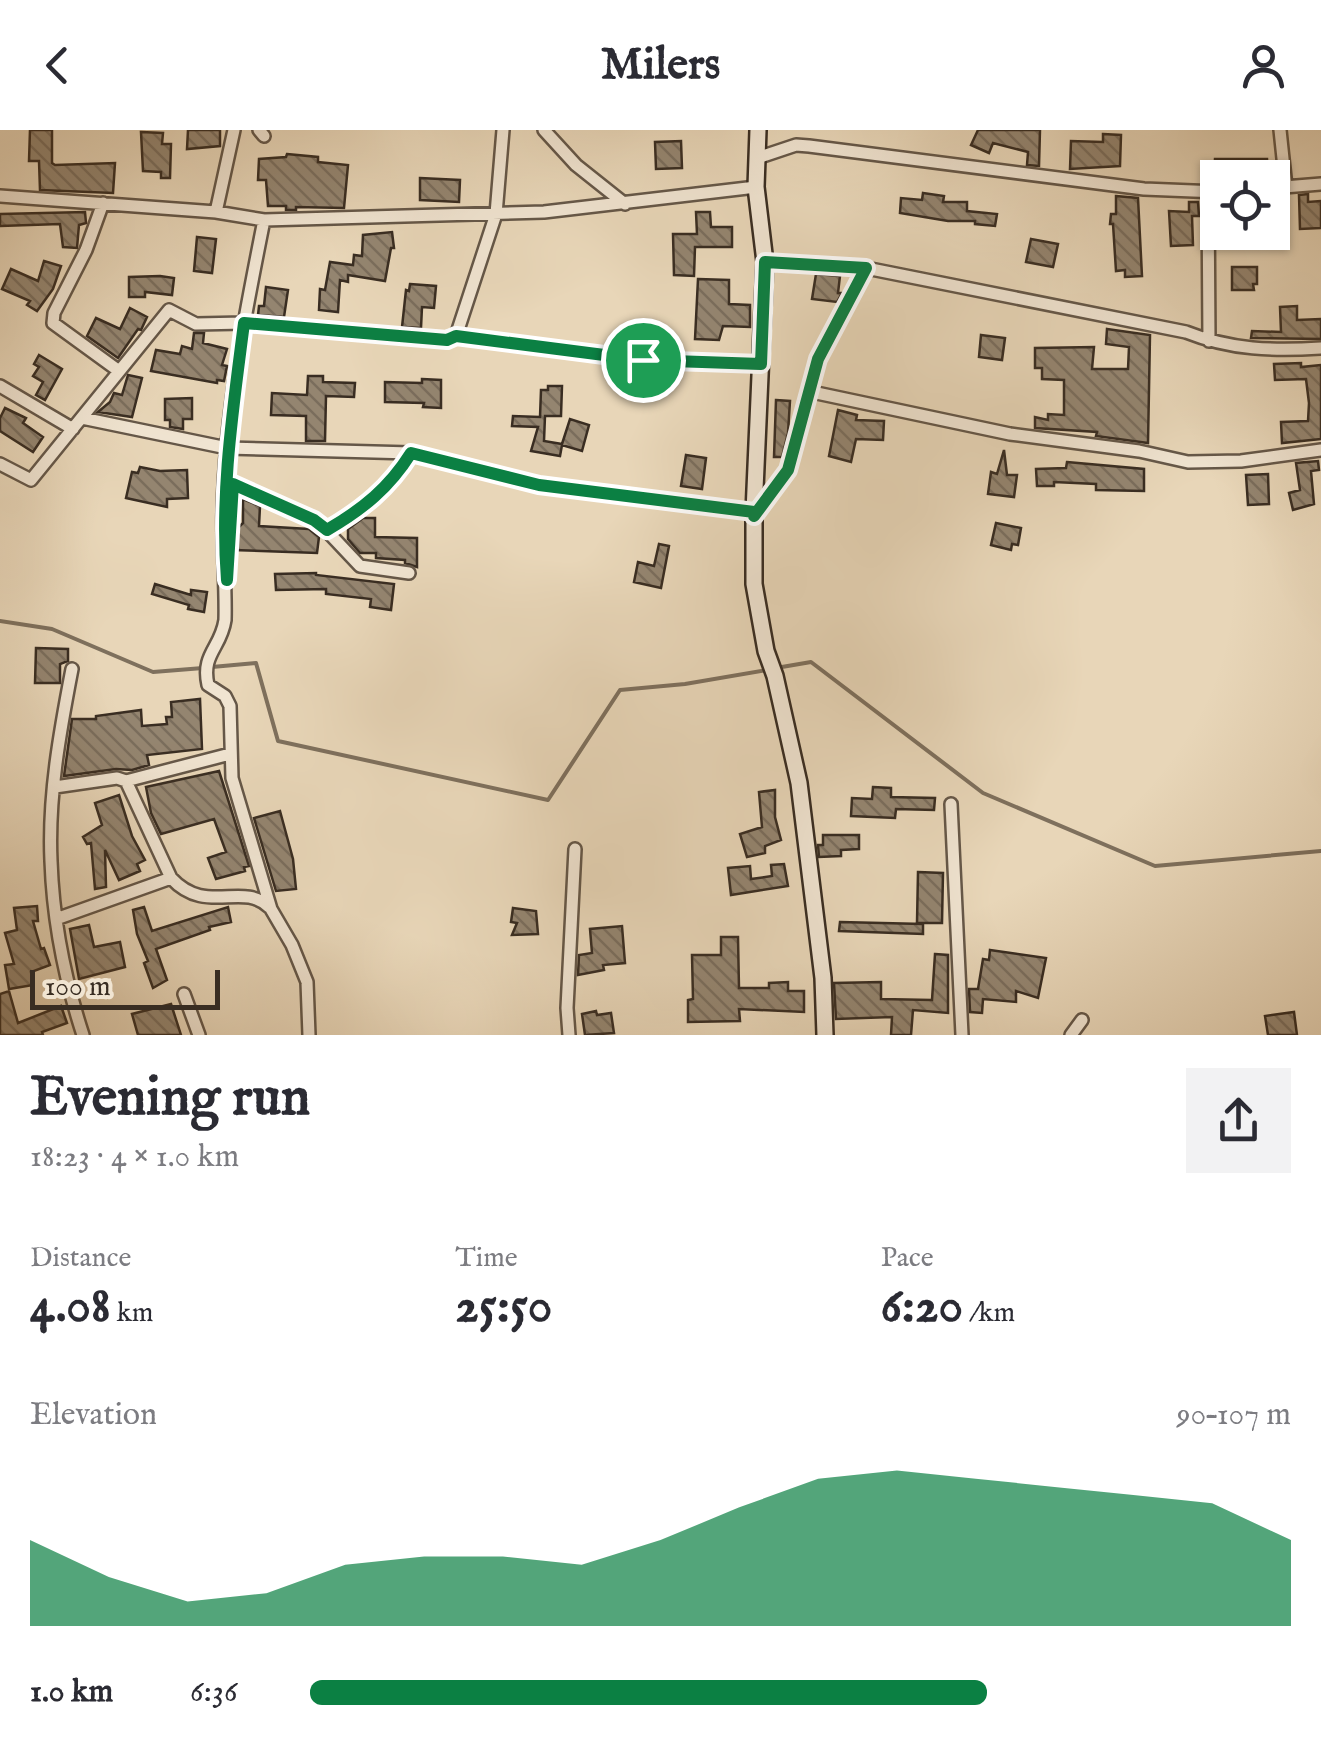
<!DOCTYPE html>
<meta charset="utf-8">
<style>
body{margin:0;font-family:"IM FELL English",serif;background:#f2f2f3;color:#2b2b33;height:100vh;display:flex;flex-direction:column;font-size:38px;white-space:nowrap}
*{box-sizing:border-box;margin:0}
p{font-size:32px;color:#7c7c81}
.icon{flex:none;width:55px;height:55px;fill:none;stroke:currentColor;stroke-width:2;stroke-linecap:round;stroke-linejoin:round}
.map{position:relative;height:905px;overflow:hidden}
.details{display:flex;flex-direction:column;background:#fff;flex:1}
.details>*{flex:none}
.tools{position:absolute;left:1200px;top:30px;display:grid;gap:20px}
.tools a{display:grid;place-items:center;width:90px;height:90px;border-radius:0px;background:#fff;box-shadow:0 2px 8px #0004;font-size:50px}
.scale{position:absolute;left:30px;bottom:25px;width:190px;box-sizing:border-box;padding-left:10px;border:5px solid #392d22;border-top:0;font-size:28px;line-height:35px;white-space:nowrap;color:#392d22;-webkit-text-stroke:8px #f0e4d1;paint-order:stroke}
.pin{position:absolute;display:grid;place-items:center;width:85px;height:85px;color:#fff;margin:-42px;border:5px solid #fff;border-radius:50%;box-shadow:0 2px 10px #0007}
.round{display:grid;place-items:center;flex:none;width:105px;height:105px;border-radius:0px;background:#f2f2f3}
.head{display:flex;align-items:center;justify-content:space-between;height:170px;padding:0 30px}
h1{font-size:55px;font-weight:700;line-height:75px}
.metrics{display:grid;grid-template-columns:repeat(3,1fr);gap:15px;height:170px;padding:10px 30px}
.metrics div{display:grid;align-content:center}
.metrics b{font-size:50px;font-weight:700}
.metrics small{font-size:28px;font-weight:400}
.metrics p{font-size:28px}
.chart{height:280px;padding:20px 30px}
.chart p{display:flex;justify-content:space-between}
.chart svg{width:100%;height:180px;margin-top:10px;fill:#0b8043;opacity:.7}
ul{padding:0 30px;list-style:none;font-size:32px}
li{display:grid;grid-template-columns:160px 120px 1fr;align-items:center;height:75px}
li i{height:25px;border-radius:12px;background:#0b8043}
header{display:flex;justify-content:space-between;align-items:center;height:130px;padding:0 30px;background:#fff;font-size:45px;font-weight:700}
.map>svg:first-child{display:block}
</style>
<header><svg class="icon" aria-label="back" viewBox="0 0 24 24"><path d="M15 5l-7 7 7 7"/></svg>Milers<svg class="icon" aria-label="person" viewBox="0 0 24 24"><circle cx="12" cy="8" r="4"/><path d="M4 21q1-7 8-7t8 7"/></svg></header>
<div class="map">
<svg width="1321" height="905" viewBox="0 0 1321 905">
<defs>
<pattern id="building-back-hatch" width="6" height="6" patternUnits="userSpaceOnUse" patternTransform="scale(2.5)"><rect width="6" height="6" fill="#948570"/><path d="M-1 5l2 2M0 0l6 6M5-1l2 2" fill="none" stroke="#7a6d5c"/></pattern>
</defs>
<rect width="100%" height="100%" fill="#e8d6b8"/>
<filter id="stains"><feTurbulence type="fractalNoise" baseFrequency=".002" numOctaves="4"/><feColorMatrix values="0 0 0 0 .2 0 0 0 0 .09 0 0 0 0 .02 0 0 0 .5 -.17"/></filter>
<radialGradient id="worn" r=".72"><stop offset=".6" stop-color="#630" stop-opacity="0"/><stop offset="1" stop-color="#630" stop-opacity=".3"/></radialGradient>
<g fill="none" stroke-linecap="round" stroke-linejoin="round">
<path stroke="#7e705d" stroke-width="4" d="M0,491L52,499L153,542L203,538
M212,537L256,533L278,611L548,670L620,560L685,554L767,540
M776,538L811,532L983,663L1155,736L1321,721"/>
</g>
<path fill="url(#building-back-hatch)" stroke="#392d22" stroke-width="2.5" d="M30,0H52V33L55,35L115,33L113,63L40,60L39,31H29Z
M188,0H220V16L187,19Z
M978,0H1040L1039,36L1027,35L1028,22L993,13L989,23L971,15Z
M141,2L163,3L162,14H171L170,48H161V42L143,41Z
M1103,4L1121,5L1120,36L1070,39L1071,11L1103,12Z
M681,11L682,38L656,39L655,12Z
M287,24L318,27V32L348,35L344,78L296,77V80H286V76H268L266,50H258L259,29L286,27Z
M1215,29H1267L1268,46L1214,45Z
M420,48L460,50L459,72L420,70Z
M923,63L944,66L943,72H967V81L997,84L995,96L975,94V91H948L900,83L901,68L922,70Z
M1308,64V72L1321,71V98L1300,99L1299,65Z
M1116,66L1138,68L1142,146L1125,147V140L1116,141L1113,94H1110L1111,84H1116Z
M1189,72H1198L1199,86H1192L1193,115L1171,116L1169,81L1189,82Z
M85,82L86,93L79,95L77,118L63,117L60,94L0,96V84Z
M696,82H710L711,97H732V117H695L694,146L674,145L673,104H697Z
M392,102L394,118H391L385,151L348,145V152L340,150L338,182L319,180L320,159L325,160L330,132L353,135L354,125L362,126L363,105Z
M197,107L216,109L212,143L194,141Z
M1031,109L1058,114L1053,137L1026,132Z
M44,131L61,136L53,159L37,181L27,175L30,171L2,159L11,139L38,151Z
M1232,137H1257V154H1253L1254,160H1232Z
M816,144L840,146L838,163H842L837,172L812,169Z
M160,146L174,148L172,165L145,162V167H129V147Z
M698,149L729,150V174L750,175V197L723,196L719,210L695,209Z
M410,154L436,156L434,178L422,177L421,198L402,197L406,160L409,161Z
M266,157L288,160L284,187L258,185L259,176H264Z
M1297,176V190L1321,189V209L1251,208L1252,201L1281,202L1280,177Z
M130,178L147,187L141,200L138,199L118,228L87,206L96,188L120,199Z
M1107,199L1150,205L1148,313L1096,306L1097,302L1035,298V287L1048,290V284L1064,285V250L1042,249V238H1035V218L1094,217L1092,239H1128L1129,217L1106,214Z
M194,203H204L203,213L227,219L222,235L227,236L224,251L217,250V253L151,241L156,220L180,224L182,216L192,219Z
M981,205L1005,208L1002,230L979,227Z
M39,225L62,239L45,270L36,265L43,252L33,246L39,237L34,234Z
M1301,233V237L1321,235V309L1282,313L1281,292L1308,291L1309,273L1306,249L1275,250L1274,234Z
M128,245L142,248L132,287L98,282L110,272L114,263L122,265Z
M308,246H323V252L355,253L354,267L326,266L325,311H306V286L271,285L272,263L307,265Z
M422,249L441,250V278L423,277L424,273L385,272V252L422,253Z
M548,256H562L561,286H545L544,311L562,314L570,289L589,295L582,321L562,315L560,326L531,321L538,297L512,296L513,286L540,287L541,260H548Z
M192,268V289H183V299L170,297V290H165V269Z
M776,270L790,271L788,303L782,327H774Z
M5,278L26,288L23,293L43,307L33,322L0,301V288Z
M838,280L857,285L856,290L884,291L883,310L856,309L851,332L829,326Z
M1004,320L1007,345H1017L1014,367L988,364L991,342L997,344Z
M686,325L706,328L702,359L681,356Z
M1318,331L1319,340L1311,341L1314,374L1293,380L1289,363L1300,360L1296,333Z
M1067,332L1144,339V361L1096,360V354L1054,352V356H1037L1036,339L1066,338Z
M140,337L160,341L187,340L188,368L167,369V377L126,368L132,342L138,343Z
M1268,344L1269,374L1248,375L1246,345Z
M243,369L260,376L259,396L309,399L319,407L317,423L233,420L232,404L243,393Z
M363,388H375V407L417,408V437L405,433V430L376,428V423H360L348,409V399Z
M996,393L1021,398L1018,415L1012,414L1011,420L991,415Z
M659,414L669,416L661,458L634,452L638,432L654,436Z
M316,443V445L394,454L391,480L370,477L371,469L326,464V459L276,460L275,444Z
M155,454L191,465V460L207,462L204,482L188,479L189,475L152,464Z
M36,518L68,519V531L60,534V553H35Z
M200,569L202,619L147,625L149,635L132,640L116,639L64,646L72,589H96V586L141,580L142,596L167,594L166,587H172L171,572Z
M219,641L249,736L244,737L245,741L216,749L208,728L226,722L214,689L161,704L151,683L146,657Z
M873,657L891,658V667L935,668L934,680L896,679L895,688L851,686L852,668L872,669Z
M775,660V687L781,710L765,716V723L747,727L740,704L762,697L759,662Z
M119,665L132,706L145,730L137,734L140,741L119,750L105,720L106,757L95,759L91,713L87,714L83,707L102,695L95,673Z
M280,681L293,729L296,759L276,761L254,688Z
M823,705H859V719L841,720V726L819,727L818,715H823Z
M784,734L788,756L731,765L728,738L750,736L751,749L772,746L771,735Z
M918,742L943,743L942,793H917Z
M37,776L38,791H33L41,819L44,818L50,835L31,842L33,855L9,859L5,835L14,834L5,803L17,800L14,778Z
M144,777L152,801L228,777L231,792L209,797L210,800L156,819L167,850L153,858L144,833L148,831L137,804L133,780Z
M513,778L536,781L538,804L512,805L517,793L511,792Z
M840,792L923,794V804L839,801Z
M89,795L94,817L120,812L125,837L79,849L70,799Z
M622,796L625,833L603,835L604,840L578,845L579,825L592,823L590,799Z
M721,807H738L739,858H769V853L788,852V861H804V882L739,879L740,891L688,892V870L693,869L692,825H721Z
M990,820L1046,828L1038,868L1016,861V872L983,869L982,883L970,882L969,859H978L983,829L989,830Z
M935,824L948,825V883L913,880L911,905H891L892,887L836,889L834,853L881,852V869L932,870Z
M9,861L18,893L61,876L67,893L42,902L43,905H0V864Z
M171,874L181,905H138L132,884Z
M596,881L597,885L611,883L614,903L585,905L582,884Z
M1294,882L1297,905H1268L1265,886Z"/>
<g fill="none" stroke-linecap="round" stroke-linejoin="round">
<g stroke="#655748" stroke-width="16">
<path id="street" d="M259,0L264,6
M544,0L576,35L625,74
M1280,0L1286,57
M757,28L796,15L809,16L1144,59L1218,62
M1272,58L1321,54
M1208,62L1209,211
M0,66L216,82L264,90L544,82L756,57
M103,73L86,120L54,183L53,193L119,241
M216,82L234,0
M264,90C245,185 225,284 223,382C222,418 226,454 225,490C221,518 201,524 208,555L225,566L230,576L232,648L271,779L292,815L307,852L309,905
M765,132L866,138L1186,202C1231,220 1273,221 1321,218
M456,206L496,84L503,0
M0,256L73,299
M812,262L1010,304L1139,321L1188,332L1241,331L1321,320
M82,288L227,318L411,323L539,355L754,382
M0,334L31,350L169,180L196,194L244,193L447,210L456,206L643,230L761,234
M233,354L313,390L327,401C363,379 389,358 411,323
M754,386L788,340L818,229L866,138
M230,395L233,354
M327,401L360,436L409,443
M72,539C60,601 48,667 51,731C53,789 65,850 83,905
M126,651L171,748C206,786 242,751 269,777
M55,657L117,648L126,651L230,624
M951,674L962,905
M56,789L171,748
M184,864L199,905
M569,905L567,878L575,719
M1071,905L1082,890"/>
</g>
<g stroke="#392d22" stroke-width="20">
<path id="secondary" d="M758,0L756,57L765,132L754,382V454L766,521L775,546L799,653L823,848L825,905"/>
</g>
<use href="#street" stroke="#f0e4d1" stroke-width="11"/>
<use href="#secondary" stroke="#f0e4d1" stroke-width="15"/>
</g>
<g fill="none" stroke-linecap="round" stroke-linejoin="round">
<g stroke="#fff" stroke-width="20">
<path id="route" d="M765,132L866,138L818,229L788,340L754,386V382L539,355L411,323C389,358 363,379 327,400L314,390L233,354L227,450C220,363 233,279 244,193L447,210L456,206L643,230L761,234Z"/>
</g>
<use href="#route" stroke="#0b8043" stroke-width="12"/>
</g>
<rect width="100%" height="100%" filter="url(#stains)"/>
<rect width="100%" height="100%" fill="url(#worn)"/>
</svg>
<div class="tools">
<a><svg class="icon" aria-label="locate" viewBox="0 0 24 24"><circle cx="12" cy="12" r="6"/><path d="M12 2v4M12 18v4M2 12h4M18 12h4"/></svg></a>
</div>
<div class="scale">100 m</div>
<div class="pin" style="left:643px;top:230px;background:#1e9e55"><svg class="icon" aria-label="arrive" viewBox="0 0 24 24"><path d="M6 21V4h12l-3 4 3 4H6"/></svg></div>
</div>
<section class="details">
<div class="head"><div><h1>Evening run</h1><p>18:23 · 4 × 1.0 km</p></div><a class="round"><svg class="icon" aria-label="share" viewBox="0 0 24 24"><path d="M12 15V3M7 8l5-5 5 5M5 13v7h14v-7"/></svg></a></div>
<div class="metrics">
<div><p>Distance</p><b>4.08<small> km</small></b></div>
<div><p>Time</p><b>25:50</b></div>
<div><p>Pace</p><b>6:20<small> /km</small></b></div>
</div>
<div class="chart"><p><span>Elevation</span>90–107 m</p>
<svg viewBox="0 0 160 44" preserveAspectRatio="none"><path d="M0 44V23L10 32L20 38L30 36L40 29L50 27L60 27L70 29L80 23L90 15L100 8L110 6L120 8L130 10L140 12L150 14L160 23V44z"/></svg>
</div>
<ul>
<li><b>1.0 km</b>6:36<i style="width:69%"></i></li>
</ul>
</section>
